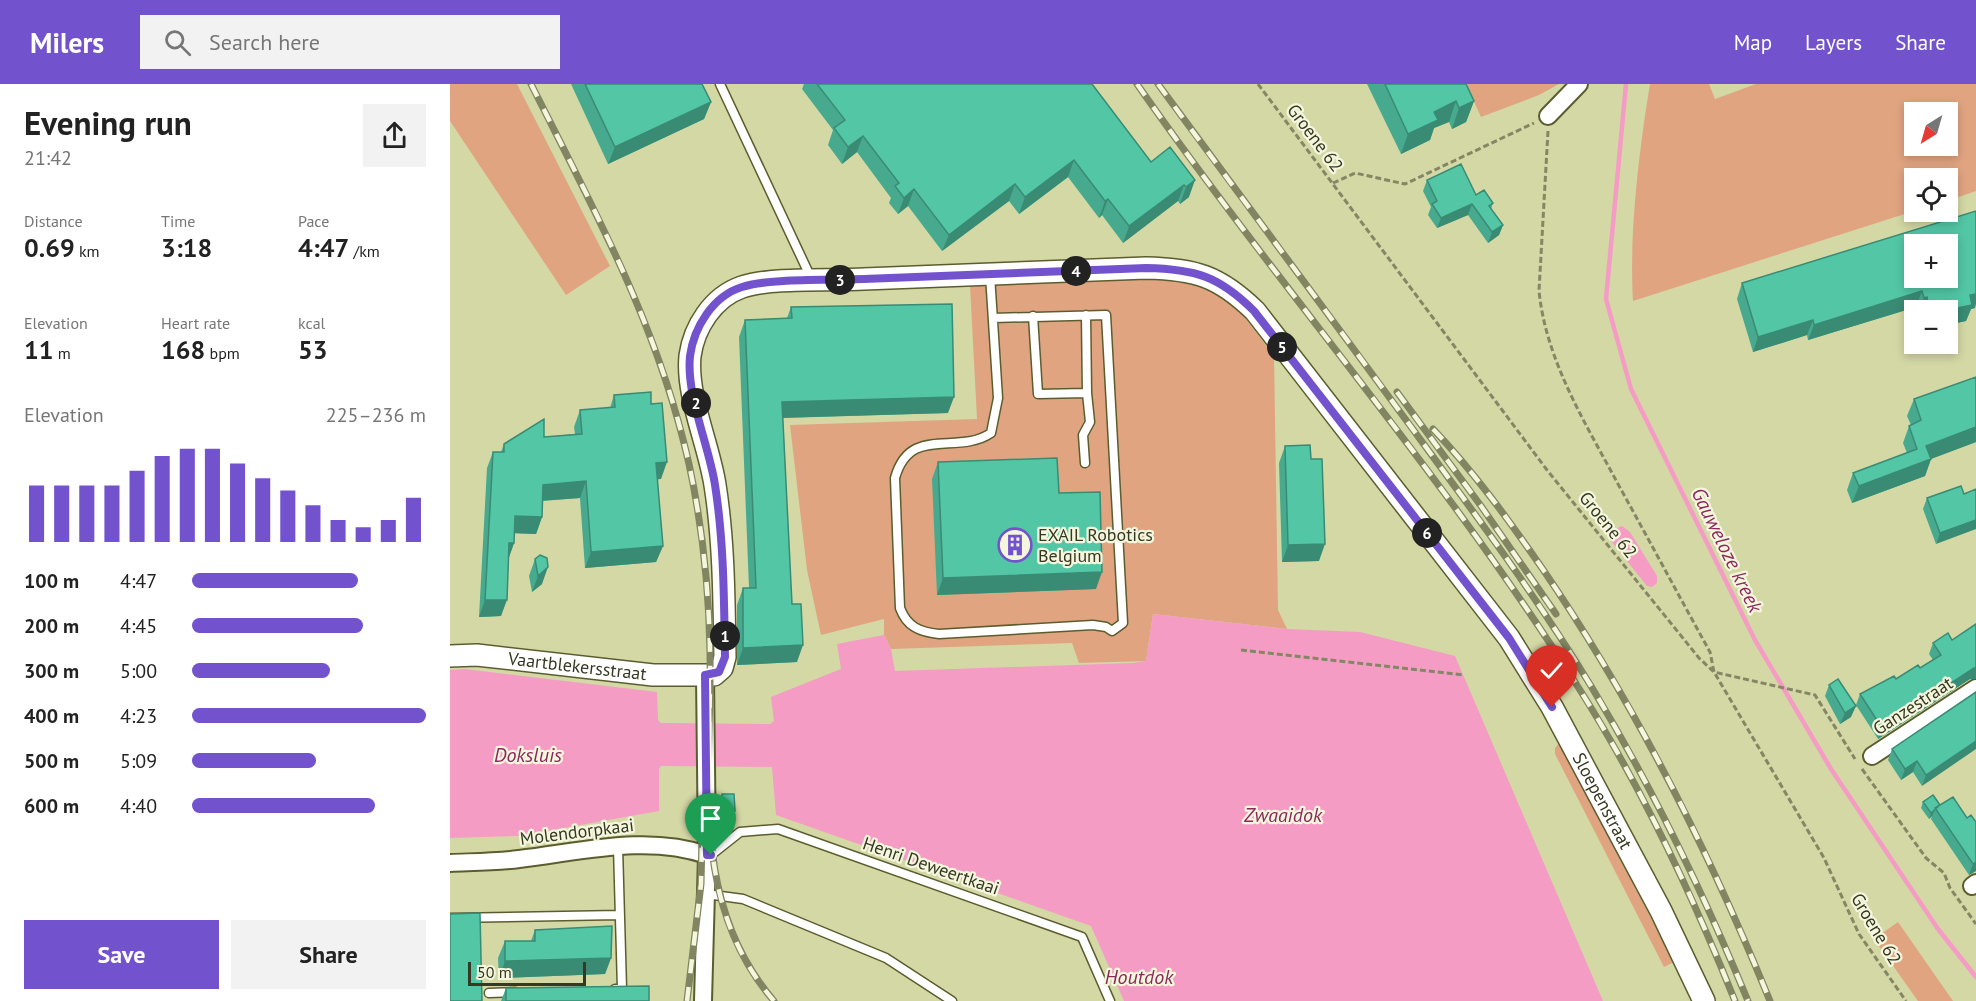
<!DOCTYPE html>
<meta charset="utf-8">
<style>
body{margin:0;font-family:"PT Sans",sans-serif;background:#f2f2f2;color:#222;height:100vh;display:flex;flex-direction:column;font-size:22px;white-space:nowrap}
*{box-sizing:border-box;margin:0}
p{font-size:20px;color:#767676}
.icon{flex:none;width:33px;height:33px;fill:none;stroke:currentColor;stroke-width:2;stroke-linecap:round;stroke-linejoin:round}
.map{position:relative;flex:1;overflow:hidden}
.drawer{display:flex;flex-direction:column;background:#fff;width:450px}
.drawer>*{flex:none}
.needle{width:39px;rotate:217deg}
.fabs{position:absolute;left:1454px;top:18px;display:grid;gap:12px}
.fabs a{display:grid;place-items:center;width:54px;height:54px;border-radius:0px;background:#fff;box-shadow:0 3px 9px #0003;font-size:30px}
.scale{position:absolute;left:18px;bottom:15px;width:118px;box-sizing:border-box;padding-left:6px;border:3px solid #363823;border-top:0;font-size:16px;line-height:21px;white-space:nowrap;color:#363823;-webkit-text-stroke:4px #f4f7dd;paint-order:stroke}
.pin{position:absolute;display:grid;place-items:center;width:51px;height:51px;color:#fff;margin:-62px -26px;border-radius:50% 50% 50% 0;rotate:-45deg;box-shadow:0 0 6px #0007}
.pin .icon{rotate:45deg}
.km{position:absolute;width:30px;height:30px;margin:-15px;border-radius:50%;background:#222;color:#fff;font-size:16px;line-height:30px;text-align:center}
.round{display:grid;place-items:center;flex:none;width:63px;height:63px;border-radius:0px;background:#f2f2f2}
.summary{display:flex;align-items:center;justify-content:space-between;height:102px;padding:0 24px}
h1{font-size:33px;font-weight:800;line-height:45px}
.stats{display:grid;grid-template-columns:repeat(3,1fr);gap:9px;height:102px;padding:6px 24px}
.stats div{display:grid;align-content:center}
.stats b{font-size:26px;font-weight:800}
.stats small{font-size:16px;font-weight:400}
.stats p{font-size:16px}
.chart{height:168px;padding:12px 24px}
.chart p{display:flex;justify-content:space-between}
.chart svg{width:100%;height:108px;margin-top:6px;stroke:#7353cd;stroke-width:6}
.action{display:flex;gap:12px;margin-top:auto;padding:12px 24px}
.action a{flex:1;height:69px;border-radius:0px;background:#7353cd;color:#fff;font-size:24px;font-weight:800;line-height:69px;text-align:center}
.action a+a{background:#f2f2f2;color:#222}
ul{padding:0 24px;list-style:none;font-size:20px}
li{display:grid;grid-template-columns:96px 72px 1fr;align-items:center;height:45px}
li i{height:15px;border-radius:8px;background:#7353cd}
header{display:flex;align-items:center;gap:36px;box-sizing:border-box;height:84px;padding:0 30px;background:#7353cd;color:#fff}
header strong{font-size:28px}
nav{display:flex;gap:33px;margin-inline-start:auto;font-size:21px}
.search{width:420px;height:54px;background:#f2f2f2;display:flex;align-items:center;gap:15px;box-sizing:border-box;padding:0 21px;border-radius:0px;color:#767676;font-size:22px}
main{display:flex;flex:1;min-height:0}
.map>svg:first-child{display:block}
</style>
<header>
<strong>Milers</strong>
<div class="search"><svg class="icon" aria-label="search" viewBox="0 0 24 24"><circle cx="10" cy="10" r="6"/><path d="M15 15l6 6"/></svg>Search here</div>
<nav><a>Map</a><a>Layers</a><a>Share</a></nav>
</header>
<main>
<section class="drawer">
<div class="summary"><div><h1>Evening run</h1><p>21:42</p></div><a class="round"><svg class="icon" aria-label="share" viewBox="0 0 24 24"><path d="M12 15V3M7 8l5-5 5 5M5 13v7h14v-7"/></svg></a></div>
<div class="stats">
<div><p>Distance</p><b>0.69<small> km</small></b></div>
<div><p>Time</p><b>3:18</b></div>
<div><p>Pace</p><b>4:47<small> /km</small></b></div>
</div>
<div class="stats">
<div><p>Elevation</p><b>11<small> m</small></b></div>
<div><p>Heart rate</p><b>168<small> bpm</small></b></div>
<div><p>kcal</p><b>53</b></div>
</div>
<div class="chart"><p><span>Elevation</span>225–236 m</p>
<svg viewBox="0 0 160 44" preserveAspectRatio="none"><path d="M5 44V21M15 44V21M25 44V21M35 44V21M45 44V15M55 44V9M65 44V6M75 44V6M85 44V12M95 44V18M105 44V23M115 44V29M125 44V35M135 44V38M145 44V35M155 44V26"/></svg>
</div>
<ul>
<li><b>100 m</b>4:47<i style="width:71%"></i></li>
<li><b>200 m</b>4:45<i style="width:73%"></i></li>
<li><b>300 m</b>5:00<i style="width:59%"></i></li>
<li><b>400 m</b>4:23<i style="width:100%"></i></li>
<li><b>500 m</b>5:09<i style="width:53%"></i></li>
<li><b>600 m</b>4:40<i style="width:78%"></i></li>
</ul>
<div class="action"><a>Save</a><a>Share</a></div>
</section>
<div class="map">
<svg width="1526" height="917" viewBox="0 0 1526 917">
<rect width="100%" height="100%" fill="#d4d8a5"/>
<path fill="#e0a481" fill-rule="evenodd" d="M0,0H67L160,182L116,211L0,37Z
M1016,0H1109L1089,11L1031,33Z
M1200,0H1259L1265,15L1306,0H1526V107L1497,117V94H1464V127L1183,217C1179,151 1189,66 1200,0ZM1464,28H1497V62H1464Z
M680,195H715L744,201L771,212L793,231L824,272L828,526L837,545L703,530L696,577L629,579L622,559L441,565L434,551V535L371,551L357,486L340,341L527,335L520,201Z
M1109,659L1224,878L1214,883L1105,670V664Z
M1448,838L1503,917H1468L1424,855Z"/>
<path fill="#f49cc4" d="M1172,442L1180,448L1207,492V499L1202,503L1197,502L1157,452L1158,448Z
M703,530L837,545L910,548L1005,572L1153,917H674L641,842L326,731L322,683L211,682L209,685V727L69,752L0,754V586L15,585L207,608L208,636L211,639L320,640L324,637L321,613L391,585L387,560L434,551L441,565L445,587L682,579L696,577Z"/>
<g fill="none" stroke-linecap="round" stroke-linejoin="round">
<path stroke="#f49cc4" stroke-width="4.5" d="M1176,0L1156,215L1181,305L1305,556L1381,685L1488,845L1526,893"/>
<g stroke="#5b5d2e" stroke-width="11">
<path id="service" d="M270,0L361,194
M540,191L548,314L541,349C507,372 460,340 445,394L450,524C457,543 470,548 489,550L643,541L656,543L662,547L673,539L656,231L543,234
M583,232L588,310L637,309L636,231
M635,379L633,351L640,338L637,309
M257,771H261L290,748L328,745L632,853L660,917
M256,810L293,815L436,874L502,917
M0,834L169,831
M165,905H172L168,763
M39,909L65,908"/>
</g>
<g stroke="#5b5d2e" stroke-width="20">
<path id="minor" d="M1098,32L1129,0
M1422,672L1526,604
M0,779C23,778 47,778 69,775C131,768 196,750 257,771
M1522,802L1526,799
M253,917L257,771L255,591"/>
</g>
<g stroke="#5b5d2e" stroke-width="24">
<g id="tertiary">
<path id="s1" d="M0,572L27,571L203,591H264L272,584L275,573C274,516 274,458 265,401C259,361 236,312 240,272C244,243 263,213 292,203C323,193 380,197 414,195C508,191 602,188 696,184C745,185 769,192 805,227L1059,554L1102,623L1211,827L1254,917"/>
</g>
</g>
<path stroke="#848764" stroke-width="3" stroke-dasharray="6 3" stroke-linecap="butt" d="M808,0L1097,386L1249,574L1264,588L1374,774L1409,850L1456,917
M1098,47L1089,207C1096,277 1136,340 1168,400C1199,456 1229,512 1260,568L1264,588L1365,611L1405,675
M883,99L905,89L955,100L1084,39
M791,566L1014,591
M1412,685L1476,774L1494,789L1500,804L1526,840"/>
<use href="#service" stroke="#fff" stroke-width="8"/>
<use href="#minor" stroke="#fff" stroke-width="16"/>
<use href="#tertiary" stroke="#fff" stroke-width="21"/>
<g stroke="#828561" stroke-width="7">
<path id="rail" d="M81,0C144,126 208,241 239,380C252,440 259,507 260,568C262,690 238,817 324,917
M687,0C830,205 997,394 1130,606C1192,704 1242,810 1285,917
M708,0C790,112 874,224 956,336C1020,423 1085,510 1141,602C1202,703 1253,808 1298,917
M947,308L1031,422L1106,530
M983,345C1024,388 1058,435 1092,484C1185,620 1258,765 1320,917
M237,917L251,800L252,753"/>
</g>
<use href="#rail" stroke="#f4f7dd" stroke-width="4.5" stroke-dasharray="14" stroke-linecap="butt"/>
</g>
<path fill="#47aa8e" d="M121,0H252L261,18L254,35L158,80Z
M354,0H642L701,78L720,63L739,113L730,120L728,117L673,159L652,131L649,134L618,93L569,130L559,117L492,167L458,122L448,130L439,119L441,114L407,68L392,80L378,61L383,46L352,5Z
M917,0H1016L1024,17L1016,38L1002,45L999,38L984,44L980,56L951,70Z
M977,96L1026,111L1043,119L1041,125L1053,141L1049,151L1038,159L1018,131L987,144L978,131L981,123L973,107Z
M1526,127L1525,224L1521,225L1516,237L1497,241V226H1468L1466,223L1358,256L1357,251L1303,268L1287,215L1292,199Z
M341,223L498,329L333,334L342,520L347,578L287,581V521L293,504H299L289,253L295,236L337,234Z
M1526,293V358L1481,375L1475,392L1402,419L1397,406L1403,389L1457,369L1453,359L1459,342L1461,341L1457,332L1464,315Z
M164,311L201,320L211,395H207L213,462L206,478L135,484L130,414L92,417V433L86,450L64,449V459L59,473L51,532L29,533L37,384L43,368H51L54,360L94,353L125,350L124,343L130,326L160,324Z
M835,362L869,477L832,478L829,379Z
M488,378L609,409L646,505L487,511L482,395Z
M1511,402L1486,460L1473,425L1477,414Z
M85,475L92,500L82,508L79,492Z
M1526,540V595H1520L1428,655L1406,621L1410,610L1470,584L1483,576L1479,570L1483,559L1502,556Z
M1379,601L1401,633L1390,640L1375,612Z
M1526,608L1472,702L1463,688L1451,696L1438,676L1442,665Z
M272,710L282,733H270V716Z
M1473,718L1490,721L1526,787L1519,791L1481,735L1482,732L1479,735L1471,724Z
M85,846L161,874L155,890L49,894L48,874L55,857H81Z
M56,904L199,917H51Z"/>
<path fill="#398b74" d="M1006,17L999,38L984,44L980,56L951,70L958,50L984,28Z
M1024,17L1016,38L1002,45L1009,24Z
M261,18L254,35L158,80L165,63Z
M413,52L407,68L392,80L398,63Z
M624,76L618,93L569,130L575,113Z
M745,96L739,113L730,120L736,103Z
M565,100L559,117L492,167L499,151Z
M734,101L728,117L673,159L679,142Z
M464,105L458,122L448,130L454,114Z
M658,115L652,131L649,134L655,117Z
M1022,120L1018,131L987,144L991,134Z
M1053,141L1049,151L1038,159L1042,148Z
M1472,207L1466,223L1358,256L1364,241Z
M1526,210V220L1525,224L1521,225L1516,237L1497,241V226L1520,211Z
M1477,213L1472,226H1470L1474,214Z
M1363,236L1357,251L1303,268L1308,253Z
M504,313L498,329L326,334L332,318Z
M1526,343V358L1470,379L1476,362Z
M1481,375L1475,392L1402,419L1409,402Z
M217,378L211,395L200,396L206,379Z
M136,397L130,414L87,417L93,401Z
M65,432L92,433L86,450L59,449Z
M1526,436V445L1486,460L1490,449Z
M59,459H64L58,476Z
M875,460L869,477L832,478L838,461Z
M213,462L206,478L135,484L141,468Z
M98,483L92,500L82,508L88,492Z
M652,488L646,505L487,511L493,494Z
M35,516H57L51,532L29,533Z
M353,561L347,578L287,581L293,564Z
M1524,584H1526V595H1520L1428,655L1432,644Z
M1406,622L1401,633L1390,640L1395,629Z
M1526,657V665L1472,702L1476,691Z
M1467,677L1463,688L1451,696L1455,685Z
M1485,726L1482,732L1479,735L1481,729Z
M272,727H285L282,733H270Z
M1526,778V787L1519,791L1523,780Z
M161,874L155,890L49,894L55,877Z"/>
<path fill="#52c6a5" stroke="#398b74" stroke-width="1.5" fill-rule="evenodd" d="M135,0H252L261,18L165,63Z
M367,0H642L701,78L720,63L745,96L736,103L734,101L679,142L658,115L655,117L624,76L575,113L565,100L499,151L464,105L454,114L445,102L449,99L413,52L398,63L384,44L395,36Z
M935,0H1016L1024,17L1009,24L1006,17L984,28L988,36L958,50Z
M1011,80L1026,111L1034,106L1043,119L1039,122L1053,141L1042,148L1022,120L991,134L982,120L987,117L977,96Z
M1526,127V210L1520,211L1522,221L1497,226H1479L1477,213L1474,214L1472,207L1364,241L1363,236L1308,253L1292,199ZM1464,160H1497V194H1464Z
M502,220L504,313L332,318L342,520H351L353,561L293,564V504H306L295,236L342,234L341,223Z
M1526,293V343L1476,362L1481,375L1409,402L1403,389L1467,365L1459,342L1471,336L1464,315Z
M201,308V320L212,319L217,378L206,379L213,462L141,468L136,397L93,401L92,433L65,432L64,459H59L57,516H35L43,368H54V360L94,335V353L132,350L130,326L165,323L164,311Z
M860,361L861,375H872L875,460L838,461L835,362Z
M607,374L609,409L650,408L652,488L493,494L488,378Z
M1511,402L1514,410L1526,405V436L1490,449L1477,414Z
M90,471L97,474L98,483L88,492L85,475Z
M1526,540V584H1524L1432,644L1410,610L1444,592L1446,595L1468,581L1470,584L1491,571L1483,559L1498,549L1502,556Z
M1388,595L1406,622L1395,629L1379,601Z
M1526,608V657L1476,691L1467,677L1455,685L1442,665Z
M272,710H284L285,727H272Z
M1483,711L1490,721L1481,729L1473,718Z
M1503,713L1517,734L1521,731L1526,738V778L1523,780L1485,724Z
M30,829L32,917H0V830Z
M162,842L161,874L55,877V857H85V846Z
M199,902V917H56V904Z"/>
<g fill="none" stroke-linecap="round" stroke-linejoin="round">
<g stroke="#fff" stroke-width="12">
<path id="route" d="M261,771H257L255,591L269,588L275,573C274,516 274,458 265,401C259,361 236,312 240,272C244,243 263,212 292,203C321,194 381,196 414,195C508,191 602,188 696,184C745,185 769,192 804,227L1059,554L1102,623"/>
</g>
<use href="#route" stroke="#7353cd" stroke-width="8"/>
</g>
<defs>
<g id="building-ring" transform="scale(1.725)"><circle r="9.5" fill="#f4f7dd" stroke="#7353cd" stroke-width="1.5"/><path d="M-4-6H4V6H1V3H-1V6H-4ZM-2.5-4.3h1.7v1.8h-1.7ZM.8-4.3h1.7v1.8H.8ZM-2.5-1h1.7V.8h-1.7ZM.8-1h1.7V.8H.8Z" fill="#7353cd"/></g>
</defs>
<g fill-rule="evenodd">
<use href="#building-ring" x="565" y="461"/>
</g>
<g text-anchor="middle" stroke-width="4.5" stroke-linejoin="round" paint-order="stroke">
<g font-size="18" fill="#363823" stroke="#f4f7dd">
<text transform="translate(865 54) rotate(53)" y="6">Groene 62</text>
<text transform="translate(1158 441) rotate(51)" y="6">Groene 62</text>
<text dy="6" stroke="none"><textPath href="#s1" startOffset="128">Vaartblekersstraat</textPath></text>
<text transform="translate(1463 622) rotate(-33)" y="6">Ganzestraat</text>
<text dy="6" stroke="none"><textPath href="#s1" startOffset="1810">Sloepenstraat</textPath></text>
<text transform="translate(127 748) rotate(-7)" y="6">Molendorpkaai</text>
<text transform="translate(481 782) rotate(19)" y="6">Henri Deweertkaai</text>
<text transform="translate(1426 845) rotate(59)" y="6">Groene 62</text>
</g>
<g font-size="18" fill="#363823" stroke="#f4f7dd" text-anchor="start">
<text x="588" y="457">EXAIL Robotics<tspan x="588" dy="21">Belgium</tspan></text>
</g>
<g font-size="20" font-style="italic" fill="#8d285e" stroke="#f4f7dd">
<text transform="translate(1277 466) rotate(64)" y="7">Gauweloze kreek</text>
<text x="78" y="678">Doksluis</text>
<text x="833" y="738">Zwaaidok</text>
<text x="689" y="900">Houtdok</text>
</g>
</g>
</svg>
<div class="fabs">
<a><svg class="needle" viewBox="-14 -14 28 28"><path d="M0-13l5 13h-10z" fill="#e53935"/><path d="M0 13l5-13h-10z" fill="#767676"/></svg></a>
<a><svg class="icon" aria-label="locate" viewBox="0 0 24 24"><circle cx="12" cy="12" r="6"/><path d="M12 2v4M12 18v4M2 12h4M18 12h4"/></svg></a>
<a>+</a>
<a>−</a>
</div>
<div class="scale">50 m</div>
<div class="pin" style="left:261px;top:771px;background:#1e9e55"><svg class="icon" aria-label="arrive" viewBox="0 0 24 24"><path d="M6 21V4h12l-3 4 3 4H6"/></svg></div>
<div class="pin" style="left:1102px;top:623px;background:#d93025"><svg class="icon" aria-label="check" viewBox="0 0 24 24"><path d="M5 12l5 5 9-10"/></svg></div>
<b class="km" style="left:275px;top:552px">1</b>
<b class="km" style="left:246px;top:319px">2</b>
<b class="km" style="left:390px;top:196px">3</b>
<b class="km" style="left:626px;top:187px">4</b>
<b class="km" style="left:832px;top:263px">5</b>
<b class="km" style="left:977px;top:449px">6</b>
</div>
</main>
